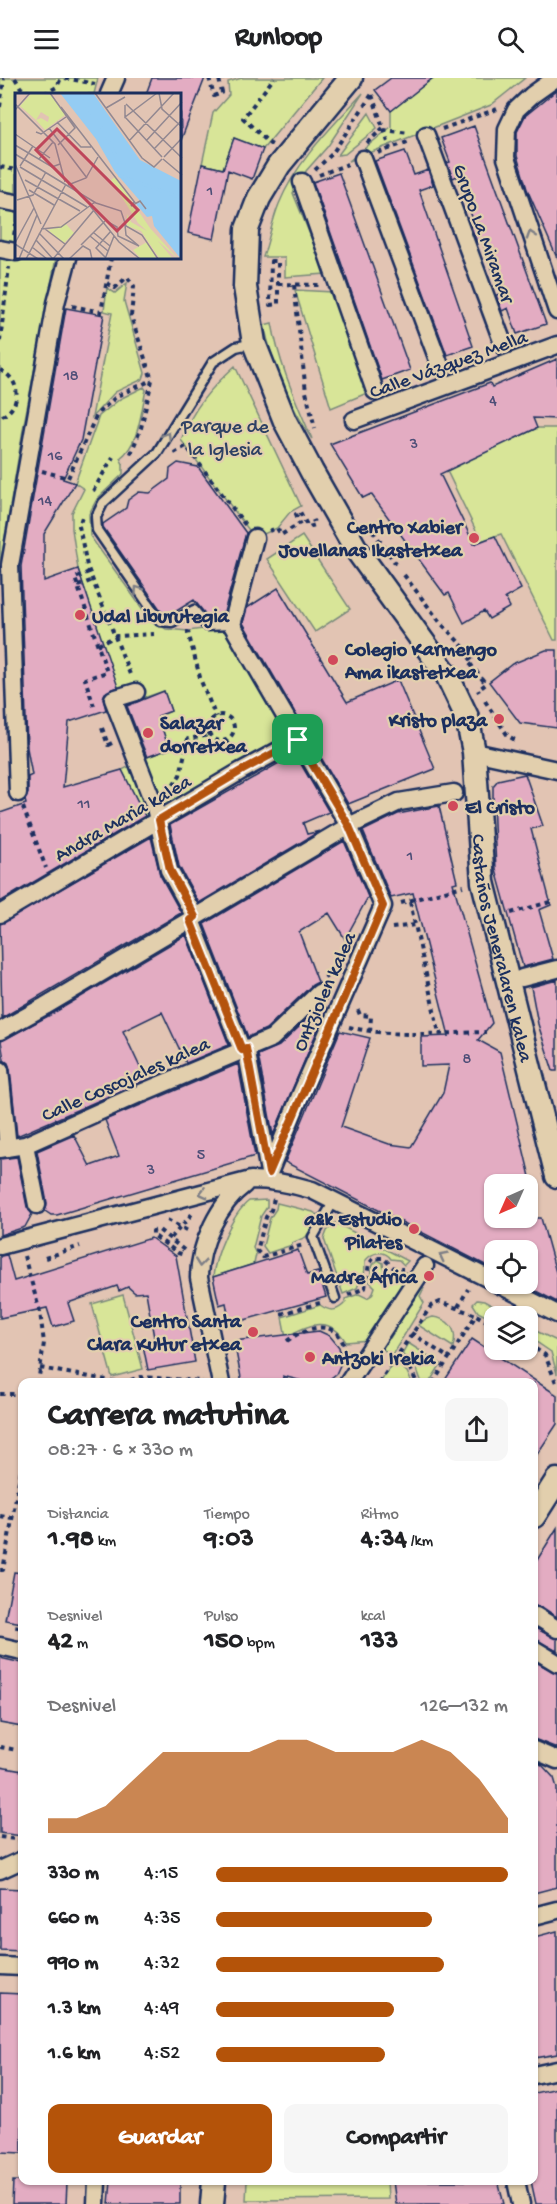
<!DOCTYPE html>
<html lang="es">
<meta charset="utf-8">
<style>
body{margin:0;font-family:"Gochi Hand",sans-serif;background:#f6f6f6;color:#202124;height:100vh;display:flex;flex-direction:column;font-size:22px;white-space:nowrap}
*{box-sizing:border-box;margin:0}
p{font-size:20px;color:#757577}
.icon{flex:none;width:33px;height:33px;fill:none;stroke:currentColor;stroke-width:2;stroke-linecap:round;stroke-linejoin:round}
.map{position:relative;flex:1;overflow:hidden}
.drawer{position:absolute;left:18px;top:1300px;width:520px;height:807px;display:flex;flex-direction:column;background:#fff;border-radius:12px;box-shadow:0 2px 4px #0004}
.drawer>*{flex:none}
.needle{width:39px;rotate:225deg}
.buttons{position:absolute;left:484px;top:1096px;display:grid;gap:12px}
.buttons a{display:grid;place-items:center;width:54px;height:54px;border-radius:12px;background:#fff;box-shadow:0 2px 4px #0004;font-size:30px}
.pin{position:absolute;display:grid;place-items:center;width:51px;height:51px;color:#fff;margin:-26px;border-radius:12px;box-shadow:0 3px 9px #0006}
.round{display:grid;place-items:center;flex:none;width:63px;height:63px;border-radius:12px;background:#f6f6f6}
.head{display:flex;align-items:center;justify-content:space-between;height:102px;padding:0 30px}
h1{font-size:33px;font-weight:800;line-height:45px}
.stats{display:grid;grid-template-columns:repeat(3,1fr);gap:9px;height:102px;padding:6px 30px}
.stats div{display:grid;align-content:center}
.stats b{font-size:26px;font-weight:800}
.stats small{font-size:16px;font-weight:400}
.stats p{font-size:16px}
.chart{height:168px;padding:12px 30px}
.chart p{display:flex;justify-content:space-between}
.chart svg{width:100%;height:108px;margin-top:6px;fill:#b45309;opacity:.7}
.action{display:flex;gap:12px;margin-top:auto;padding:12px 30px}
.action a{flex:1;height:69px;border-radius:12px;background:#b45309;color:#fff;font-size:24px;font-weight:800;line-height:69px;text-align:center}
.action a+a{background:#f6f6f6;color:#202124}
ul{padding:0 30px;list-style:none;font-size:20px}
li{display:grid;grid-template-columns:96px 72px 1fr;align-items:center;height:45px}
li i{height:15px;border-radius:8px;background:#b45309}
header{display:flex;justify-content:space-between;align-items:center;height:78px;padding:0 30px;background:#fff;font-size:27px;font-weight:800}
.map>svg:first-child{display:block}
</style>
<header><svg class="icon" aria-label="menu" viewBox="0 0 24 24"><path d="M4 6h16M4 12h16M4 18h16"/></svg>Runloop<svg class="icon" aria-label="search" viewBox="0 0 24 24"><circle cx="10" cy="10" r="6"/><path d="M15 15l6 6"/></svg></header>
<div class="map">
<svg width="557" height="2126" viewBox="0 0 557 2126">
<rect width="100%" height="100%" fill="#e2c4b3"/>
<filter id="ink" filterUnits="userSpaceOnUse"><feTurbulence type="fractalNoise" baseFrequency=".0167" numOctaves="2"/><feDisplacementMap in="SourceGraphic" scale="12" xChannelSelector="R" yChannelSelector="G"/><feConvolveMatrix kernelMatrix="1 2 1 2 8 2 1 2 1" color-interpolation-filters="sRGB"/></filter>
<g filter="url(#ink)">
<path fill="#d8e598" stroke="#7a8a7b" stroke-width="1.5" d="M0,0H98L94,16H16V180H56L24,346L0,488Z
M242,0H322L263,71L234,60L223,91L202,86L213,35L229,17L228,4Z
M433,0H525L491,27L349,83L391,49V33Z
M363,15L328,68L306,93L293,115L326,196L285,199V179H263C269,162 272,143 279,126C297,82 332,49 363,15Z
M369,35L377,50L345,76L338,77Z
M127,205L124,223L145,295L143,301L115,314L92,339L112,235L104,233L107,210L115,215Z
M295,212L333,214L367,315L331,330Z
M272,245C279,286 296,323 312,361C289,326 273,288 264,247Z
M235,288L301,428L290,434L277,450L255,460L181,362C193,330 210,311 235,288Z
M144,309L146,312C141,333 139,367 120,380L123,386V396L97,421L89,436L90,458L149,540L166,551L188,553L232,547L296,659L164,731L142,681L169,671L158,638L171,633L164,613L123,627L78,491L72,451V435L84,411L75,405L99,338L120,321Z
M537,350H557V562H554L501,456L481,463L447,393Z
M302,458L350,531L315,554L267,481Z
M130,688L150,741L147,743L122,692Z
M267,1122V1129L261,1138L253,1170L256,1176L254,1186L213,1199C215,1177 232,1136 249,1123Z
M277,1125L313,1134L319,1138L306,1159L292,1165V1167L268,1175L263,1168L270,1140L276,1131Z
M334,1145H336L408,1183L404,1187L399,1182L391,1181C384,1171 372,1174 365,1183L364,1202L359,1205L357,1210L343,1216L324,1161L327,1153Z
M378,1182L383,1185L384,1195L387,1201L398,1202L405,1194L408,1200L369,1262L346,1264C330,1237 308,1246 286,1259L282,1239L320,1227C330,1234 337,1234 346,1224L345,1221L359,1216L367,1220L372,1217L375,1209L369,1203L373,1187Z
M420,1208L424,1210L420,1218L424,1225L392,1277L379,1269L385,1258L390,1260L395,1252L391,1250L396,1242L400,1244L405,1235L403,1233L408,1225L412,1226L416,1220L413,1218Z
M123,1217L143,1291L112,1299L92,1226Z
M477,1222L484,1223L513,1239H495V1243L478,1234L473,1226Z
M433,1239C450,1241 458,1252 453,1269L418,1247L426,1241Z
M536,1253L557,1263V1296L551,1274L532,1261L531,1258Z
M408,1265L441,1286L429,1305H422L416,1289L402,1276Z
M394,1283L407,1294L412,1305H380Z
M247,2103H387L388,2121L246,2122Z"/>
<path fill="#e3acc2" stroke="#1b2f5e" stroke-width="1.5" d="M152,0H205L181,62L180,16H146Z
M391,0H433L391,33L375,12Z
M557,12V180L527,111L517,78V54L525,38Z
M474,48L546,246L517,256L508,230L502,233L496,217L501,216L482,162L477,164L471,149L475,147L457,98L453,100L447,85L450,84L441,60Z
M234,60L263,71L252,101L228,92L214,161L188,155L202,86L223,91Z
M405,73L414,97L428,92L433,107L419,112L473,268L447,277L375,83Z
M339,95L410,292L382,302L313,104Z
M66,230L104,237L81,362L63,401L75,405L44,456V503L78,491L118,609L105,615L103,620L106,632L69,644L63,709L122,692L145,738L0,824V735L26,726L25,722L28,715V699L32,697L27,670L21,488Z
M557,281V341L533,340L537,350L440,396L474,466L495,458L521,511L505,520L510,529L489,541L484,533L464,545L449,515L445,517L371,416L363,420L330,366L490,305L492,309Z
M178,385L198,389L246,455L224,534L213,541L210,542L194,522L170,537H164L103,449V446L126,430L128,422L139,414L150,415L169,401L170,391Z
M278,510L347,624L398,602L435,691L348,726L243,545L247,530Z
M546,572H557V650L520,645L489,604L512,586Z
M164,613L171,633L158,638L169,671L147,679L127,628Z
M295,676L329,734L303,745L307,756L320,753L199,825L179,788L170,747Z
M525,696L543,748L531,751L551,827L539,832L553,881L523,889L496,792L493,722V708L498,702Z
M439,728L457,804L453,805L492,945L478,962L500,974L532,1107H495V1140H541L557,1198V1224L528,1209V1173H495V1192L285,1084L340,953L370,960L341,1049L389,1066L411,1069L443,1015L449,987L421,988V959L449,958L413,815L391,820L363,753L398,736Z
M151,759L160,797L181,835L2,940L0,846Z
M344,763L368,819L345,861L329,835L299,854L318,904L312,907L266,951L248,959L204,846Z
M186,857L229,967L186,985L162,934L123,953L146,1002L17,1058L10,991L8,985L4,982L1,963L50,937Z
M557,902V993H553L538,946L531,909Z
M322,927L327,930L273,1057L258,977L279,968Z
M238,986L255,1078L57,1137H51L45,1133L47,1125L37,1073L74,1057L90,1088L119,1078L105,1042Z
M17,1079L27,1129L32,1136L25,1149L0,1157V1081Z
M151,1160L176,1178L195,1284L148,1292L143,1267L155,1265L146,1214L135,1215L128,1209L119,1213L117,1208L68,1225L74,1243L53,1249L47,1230L0,1240V1178L7,1177L14,1203Z
M298,1172L307,1197L318,1194L326,1219L230,1246L226,1225L219,1227L213,1199Z
M319,1253L330,1258L339,1269L342,1283L336,1296L327,1303L310,1305L283,1298L284,1305H242L234,1263Z
M472,1261L557,1317V1346L534,1381V1305H443Z
M557,1450V1539L542,1529L534,1528V1487Z
M14,1494L22,1495V1545L5,1542Z
M534,1551H537L557,1561V1573L534,1561Z
M0,1580L22,1585V1649L0,1645Z
M534,1583L557,1595V1670L534,1661Z
M534,1683L542,1687L554,1700L557,1710V1809L534,1815Z
M0,1689L22,1693V1758L0,1755Z
M0,1810L22,1811V1873L0,1872Z
M557,1853V1976L534,1980V1859Z
M0,1915L22,1916V2075L0,2074Z
M557,2010V2126H536L531,2103H534V2015Z
M13,2103L67,2105L66,2126H12Z
M111,2103H180V2126H109Z
M393,2103H498L504,2126H396Z"/>
<g fill="none" stroke-linecap="round" stroke-linejoin="round">
<g stroke="#1b2f5e" stroke-width="13">
<path id="lane" d="M232,547L207,548L194,532L172,544L160,543L97,452L96,439L103,425L157,375L213,284L236,269L254,265
M334,1123L313,1159L335,1220"/>
</g>
<g stroke="#1b2f5e" stroke-width="21">
<path id="street" d="M556,0L532,17L516,32L507,51L506,80L557,233
M109,16L116,0
M426,57L504,268
M363,81L441,290
M302,104L375,313
M0,122L16,125
M0,171L16,174
M354,342L557,267
M255,460L232,547L349,748L383,828L300,1018L269,1095
M136,614L113,621L155,729L169,792L195,839
M474,674L557,692
M18,715L10,487L56,225L68,180
M0,836L241,693L298,662
M191,842L242,972
M522,900L557,891
M0,953L45,928L349,748L399,724L454,715
M246,970L269,1094
M0,992L8,1070
M25,1067L37,1127
M0,1071L25,1067L141,1015L272,960L319,915
M0,1168L251,1102C273,1102 292,1106 312,1112L495,1204
M498,1206L557,1236
M221,1305L199,1200C199,1167 219,1125 245,1106
M348,1305L425,1188
M534,1541L536,1538L557,1551
M0,1568L22,1573
M534,1571L557,1585
M534,1672L557,1682
M0,1792L22,1782
M534,1838L557,1832
M0,1888L22,1889
M534,1997L557,1992
M516,2103L521,2126
M96,2126L97,2103"/>
</g>
<g stroke="#1b2f5e" stroke-width="27">
<g id="secondary">
<path id="s1" d="M351,0L279,87L259,120L247,151L245,209L254,265L285,343L312,394L356,471L447,597L467,639L474,674L483,804L557,1098"/>
<path d="M534,1438L557,1402"/>
<path d="M212,2126L214,2103"/>
</g>
</g>
<path stroke="#1b2f5e" stroke-width="4" stroke-dasharray="4.5 4.5" stroke-linecap="butt" d="M15,0L21,10L32,16
M65,0L95,6
M209,0L214,18L222,15L219,1L225,0
M44,16L57,9L61,0
M372,17L384,52L409,55
M0,29L4,0
M384,51L390,71
M442,51L497,31
M271,64L270,66L243,40L274,0
M367,65L383,50
M378,75L410,63
M0,89L16,92
M315,92L332,76L372,16
M319,97L348,86
M14,157L16,146
M271,183H278V226L270,227Z
M107,205L115,210L127,199L134,208L131,238L152,302L141,350L130,378
M278,206L319,207
M294,207L306,314L315,350
M72,228L101,234L111,180
M0,263L9,189
M0,292C22,302 22,330 0,339
M174,375L186,368L246,448
M42,393L68,400L97,336L117,318L152,302
M93,413L113,379
M82,439L79,448L87,488L131,599
M269,453L277,450L281,457L300,445L296,436L300,434L308,449L315,447L313,442
M373,453L396,486
M89,494L75,500L107,594L85,601L94,628
M404,497L440,544L473,579L468,583L486,606L478,612L479,614
M78,508L93,502
M186,554H188L201,603L216,639
M98,567L116,558L154,556
M485,623L508,658L517,663
M208 650a13 13 0 1 1 26 0a13 13 0 1 1-26 0Z
M102,650L108,667L112,665
M226,663L234,679
M168,714L180,697L188,661L210,657
M23,729L46,790
M410,824L439,955
M401,825L463,808
M511,835L550,824
M392,850L415,847
M325,900L336,887
M358,932L360,937L371,938L370,954
M349,949C393,960 441,955 486,954
M274,1121L271,1132L266,1139L257,1173L263,1179L303,1167
M167,1142L190,1154
M171,1160L192,1136
M184,1172L159,1152L153,1153V1157L178,1175L185,1177
M24,1178L40,1234L44,1265L38,1305
M45,1180L80,1168
M348,1217L365,1210L369,1186L374,1180H383L395,1191H403
M458,1229L468,1211
M281,1236L323,1224
M411,1255L449,1280
M287,1263C309,1247 339,1239 346,1275
M528,1266L545,1277L557,1307
M396,1278L411,1292L417,1305
M40,1290L123,1305
M295,1304L301,1305
M122,1305L140,1299L202,1303
M379,1305L431,1228L440,1224L476,1237
M433,1305L476,1237L495,1248
M0,1316H22
M0,1438L12,1440
M0,1492H3L22,1386
M17,1551L18,1545
M0,1669L17,1672
M0,1759L22,1762"/>
<use href="#lane" stroke="#e2cfad" stroke-width="8"/>
<use href="#street" stroke="#e2cfad" stroke-width="16"/>
<use href="#secondary" stroke="#e2cfad" stroke-width="22"/>
</g>
<defs><path id="oneway-chevron" d="M-2-3.5L2.5 0L-2 3.5" fill="none" stroke-width="1.6" stroke-linecap="round" stroke-linejoin="round" transform="scale(1.5)"/></defs>
<g stroke="#7e7f86">
<use href="#oneway-chevron" transform="translate(531 157) rotate(-108)"/>
<use href="#oneway-chevron" transform="translate(167 358) rotate(-59)"/>
<use href="#oneway-chevron" transform="translate(138 512) rotate(-125)"/>
<use href="#oneway-chevron" transform="translate(203 1115) rotate(166)"/>
<use href="#oneway-chevron" transform="translate(443 1178) rotate(-153)"/>
<use href="#oneway-chevron" transform="translate(200 1185) rotate(96)"/>
</g>
</g>
<g fill="none" stroke-linecap="round" stroke-linejoin="round" filter="url(#ink)">
<g stroke="#fff" stroke-width="12">
<path id="route" d="M298,662L349,748L383,828L269,1095L246,970L242,972L190,842L195,839L170,792L159,742L241,693Z"/>
</g>
<use href="#route" stroke="#b45309" stroke-width="8"/>
</g>
<g fill="#d1495b" stroke="#e2cfad" stroke-width="2">
<circle cx="474" cy="460" r="6"/>
<circle cx="80" cy="537" r="6"/>
<circle cx="333" cy="582" r="6"/>
<circle cx="499" cy="641" r="6"/>
<circle cx="148" cy="655" r="6"/>
<circle cx="453" cy="728" r="6"/>
<circle cx="414" cy="1151" r="6"/>
<circle cx="429" cy="1198" r="6"/>
<circle cx="253" cy="1254" r="6"/>
<circle cx="310" cy="1279" r="6"/>
</g>
<g text-anchor="middle" stroke-width="4.5" stroke-linejoin="round" paint-order="stroke">
<g font-size="16" fill="#4d4e77">
<text x="210" y="117">1</text>
<text x="71" y="302">18</text>
<text x="493" y="327">4</text>
<text x="414" y="370">3</text>
<text x="55" y="382">16</text>
<text x="45" y="427">14</text>
<text x="84" y="730">11</text>
<text x="410" y="782">1</text>
<text x="467" y="985">8</text>
<text x="201" y="1081">5</text>
<text x="151" y="1096">3</text>
</g>
<g font-size="20" fill="#1b2f5e" stroke="#e2cfad">
<text transform="translate(485 155) rotate(70)" y="7">Grupo La Miramar</text>
<text transform="translate(448 285) rotate(-20)" y="7">Calle Vázquez Mella</text>
<text transform="translate(122 739) rotate(-30)" y="7">Andra Maria kalea</text>
<text dy="7" stroke="none"><textPath href="#s1" startOffset="966">Castaños Jeneralaren kalea</textPath></text>
<text transform="translate(323 913) rotate(-66)" y="7">Ontziolen kalea</text>
<text transform="translate(125 1000) rotate(-24)" y="7">Calle Coscojales kalea</text>
</g>
<g font-size="20" fill="#2e4164" stroke="#e2cfad">
<text x="225" y="354">Parque de<tspan x="225" dy="23">la Iglesia</tspan></text>
</g>
<g font-size="20" font-weight="bold" fill="#1b2f5e" stroke="#e2cfad" text-anchor="end">
<text x="462" y="455">Centro Xabier<tspan x="462" dy="23">Jovellanas Ikastetxea</tspan></text>
<text x="92" y="544" text-anchor="start">Udal Liburutegia</text>
<text x="345" y="577" text-anchor="start">Colegio Karmengo<tspan x="345" dy="23">Ama ikastetxea</tspan></text>
<text x="487" y="648">Kristo plaza</text>
<text x="160" y="651" text-anchor="start">Salazar<tspan x="160" dy="23">dorretxea</tspan></text>
<text x="465" y="735" text-anchor="start">El Cristo</text>
<text x="402" y="1147">a&amp;k Estudio<tspan x="402" dy="23">Pilates</tspan></text>
<text x="417" y="1205">Madre África</text>
<text x="241" y="1249">Centro Santa<tspan x="241" dy="23">Clara Kultur etxea</tspan></text>
<text x="322" y="1286" text-anchor="start">Antzoki Irekia</text>
</g>
</g>
<g transform="translate(15 15)">
<rect width="166" height="166" fill="#e2c4b3"/>
<path d="M17,0L36,2L50,22L30,37L21,27L26,25L33,29L34,24L26,19L21,27L5,13ZM100,84L135,135L163,166L123,130L96,87ZM112,121L116,129L137,141L158,166L144,165L126,138L112,133ZM51,131L59,140L49,150L33,137ZM132,149L142,166H126L118,157Z" fill="#d8e598"/>
<path d="M45,0H78L125,67L166,88V166L139,133L137,123L132,124L121,111L124,109L132,116L100,79L81,46Z" fill="#94ccf3"/>
<path fill="none" stroke="#94ccf3" stroke-width="3" d="M62,0L89,38L105,71V83L167,105M100,78L120,61"/>
<path fill="none" stroke="#928891" stroke-width="1.5" d="M35,0L60,35L43,52M80,0L127,65L139,74L147,66M144,0L147,16L167,34M0,11L40,51L50,89M111,11L167,65M110,12V24L142,0M46,14L121,111M91,15L110,4M0,17L15,0M110,24L147,64M42,29L66,54H76M34,35L72,85M21,39L26,41L51,24M0,41L35,65M114,48L159,0M131,48L167,9M0,52L37,74L45,71M139,56L167,27M0,61L81,110L106,118L111,133L127,142L143,166M149,64L167,45M24,66L38,49M148,66L167,82M0,71L26,131M5,73L18,53M5,74L72,114M10,87L65,118M53,92L71,85L83,64M14,97L39,112M2,107L18,102L31,79M119,109L116,113L125,108L131,116M75,113L104,149L125,166M93,129L102,134L103,143L124,153L111,142L110,132M26,136L46,134L80,109M30,136L50,151M24,140L49,166M79,140L95,153M75,143L93,158M21,147L38,166M0,150L19,115M0,151L23,166M66,152L90,128M17,154L32,166M90,164L81,155L96,138M4,166L22,122M11,166L51,91M38,166L79,117M54,166L68,153L75,157L77,166M90,166L99,143"/>
<path fill="#bf465b" fill-opacity="0.15" stroke="#bf465b" stroke-width="3" d="M42,36L123,117L102,138L21,57Z"/>
<rect width="166" height="166" fill="none" stroke="#1b2f5e" stroke-width="3"/>
</g>
</svg>
<div class="buttons">
<a><svg class="needle" viewBox="-14 -14 28 28"><path d="M0-13l5 13h-10z" fill="#e53935"/><path d="M0 13l5-13h-10z" fill="#757577"/></svg></a>
<a><svg class="icon" aria-label="locate" viewBox="0 0 24 24"><circle cx="12" cy="12" r="6"/><path d="M12 2v4M12 18v4M2 12h4M18 12h4"/></svg></a>
<a><svg class="icon" aria-label="layers" viewBox="0 0 24 24"><path d="M12 4l9 5-9 5-9-5zM3 14l9 5 9-5"/></svg></a>
</div>
<div class="pin" style="left:298px;top:662px;background:#1e9e55"><svg class="icon" aria-label="arrive" viewBox="0 0 24 24"><path d="M6 21V4h12l-3 4 3 4H6"/></svg></div>
<section class="drawer">
<div class="head"><div><h1>Carrera matutina</h1><p>08:27 · 6 × 330 m</p></div><a class="round"><svg class="icon" aria-label="share" viewBox="0 0 24 24"><path d="M12 15V3M7 8l5-5 5 5M5 13v7h14v-7"/></svg></a></div>
<div class="stats">
<div><p>Distancia</p><b>1.98<small> km</small></b></div>
<div><p>Tiempo</p><b>9:03</b></div>
<div><p>Ritmo</p><b>4:34<small> /km</small></b></div>
</div>
<div class="stats">
<div><p>Desnivel</p><b>42<small> m</small></b></div>
<div><p>Pulso</p><b>150<small> bpm</small></b></div>
<div><p>kcal</p><b>133</b></div>
</div>
<div class="chart"><p><span>Desnivel</span>126–132 m</p>
<svg viewBox="0 0 160 44" preserveAspectRatio="none"><path d="M0 44V38L10 38L20 33L30 22L40 11L50 11L60 11L70 11L80 6L90 6L100 11L110 11L120 11L130 6L140 11L150 22L160 38V44z"/></svg>
</div>
<ul>
<li><b>330 m</b>4:15<i style="width:100%"></i></li>
<li><b>660 m</b>4:35<i style="width:74%"></i></li>
<li><b>990 m</b>4:32<i style="width:78%"></i></li>
<li><b>1.3 km</b>4:49<i style="width:61%"></i></li>
<li><b>1.6 km</b>4:52<i style="width:58%"></i></li>
</ul>
<div class="action"><a>Guardar</a><a>Compartir</a></div>
</section>
</div>
